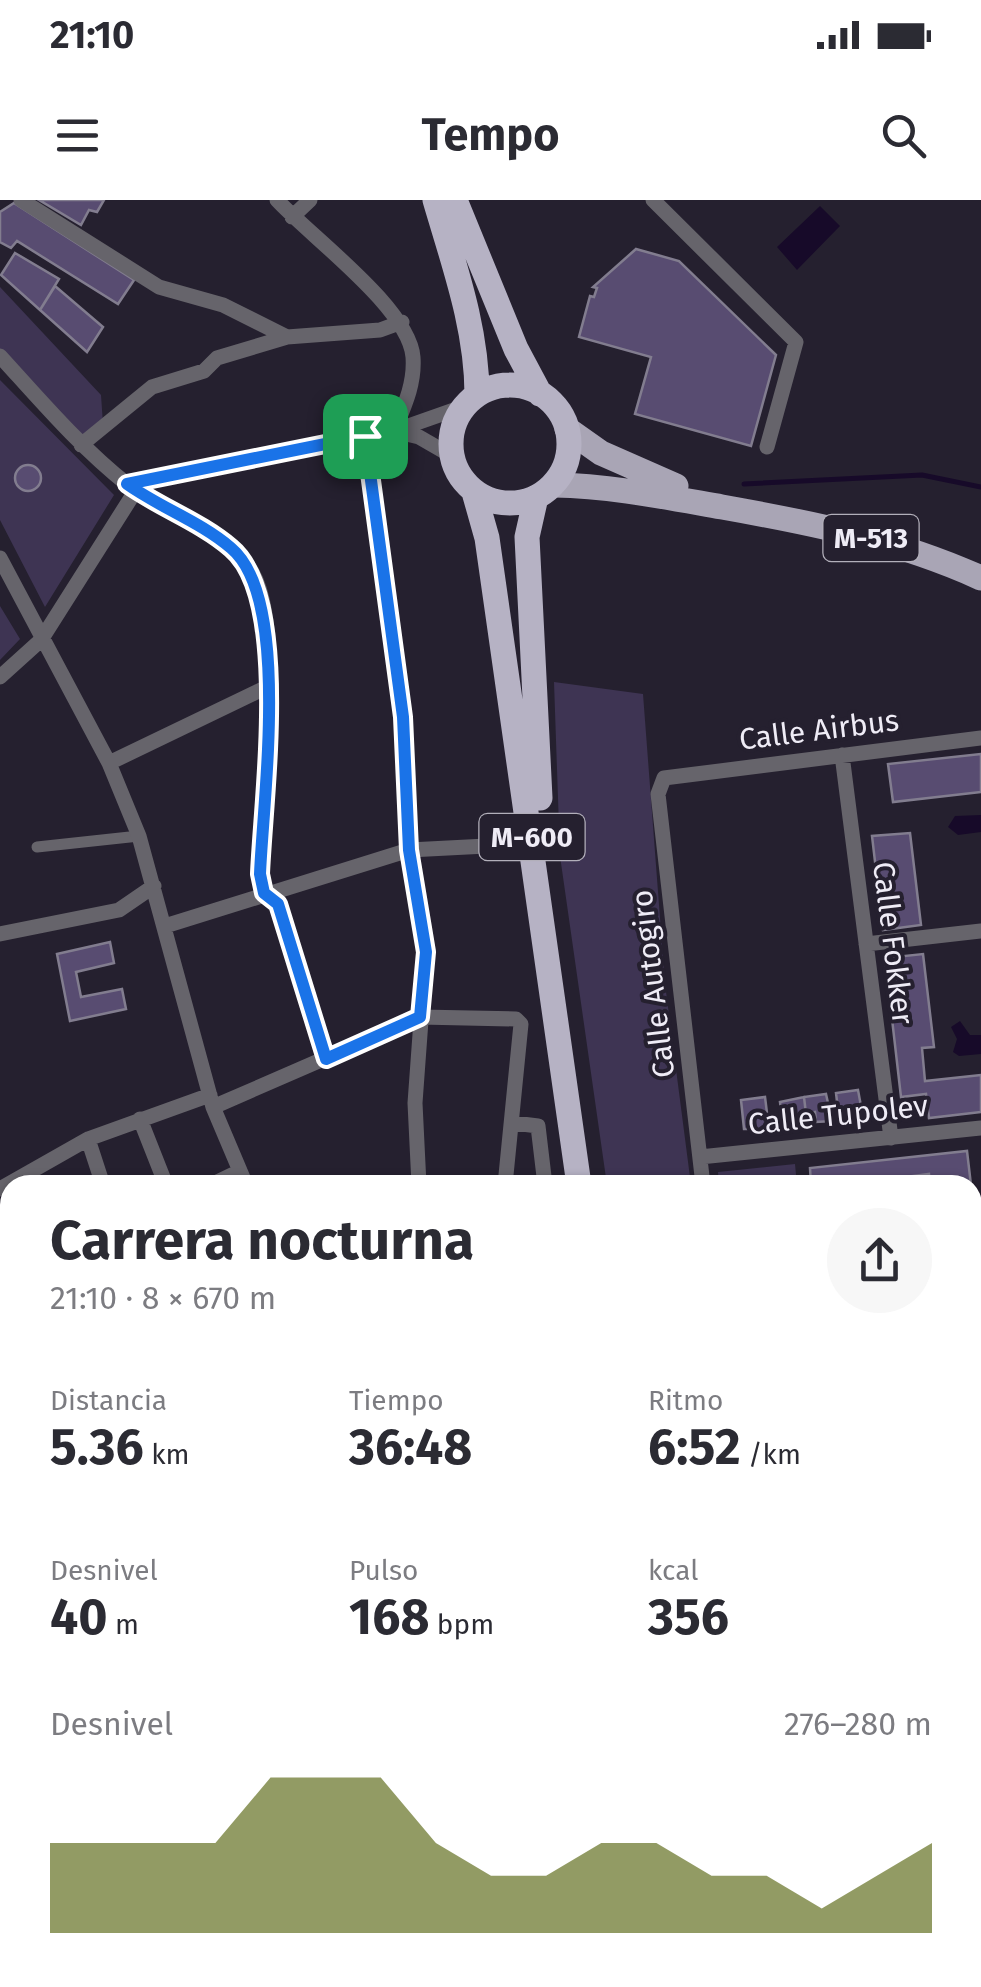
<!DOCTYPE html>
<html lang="es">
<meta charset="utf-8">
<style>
body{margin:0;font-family:"Fira Sans",sans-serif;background:#f7f7f7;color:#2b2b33;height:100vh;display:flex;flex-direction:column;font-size:38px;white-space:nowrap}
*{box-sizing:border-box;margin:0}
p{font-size:32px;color:#7c7c81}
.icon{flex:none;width:55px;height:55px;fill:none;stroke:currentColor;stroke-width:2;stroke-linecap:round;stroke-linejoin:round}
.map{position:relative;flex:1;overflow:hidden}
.details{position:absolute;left:0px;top:975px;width:982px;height:812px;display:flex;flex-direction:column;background:#fff;border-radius:30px 30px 0 0;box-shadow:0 2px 8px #0004}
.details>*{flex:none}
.pin{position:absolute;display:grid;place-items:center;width:85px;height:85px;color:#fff;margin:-42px;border-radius:20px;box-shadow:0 5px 15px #0006}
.round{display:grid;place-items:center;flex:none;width:105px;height:105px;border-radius:52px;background:#f7f7f7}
.headline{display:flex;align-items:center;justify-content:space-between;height:170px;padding:0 50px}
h1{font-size:55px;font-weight:700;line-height:75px}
.figures{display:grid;grid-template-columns:repeat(3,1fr);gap:15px;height:170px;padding:10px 50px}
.figures div{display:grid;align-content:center}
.figures b{font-size:50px;font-weight:700}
.figures small{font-size:28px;font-weight:400}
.figures p{font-size:28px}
.chart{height:280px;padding:20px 50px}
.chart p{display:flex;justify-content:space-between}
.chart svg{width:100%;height:180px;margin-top:10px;fill:#657123;opacity:.7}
.status{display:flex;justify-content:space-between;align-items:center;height:70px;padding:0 50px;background:#fff;direction:ltr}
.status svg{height:28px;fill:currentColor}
header{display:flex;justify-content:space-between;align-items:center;height:130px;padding:0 50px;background:#fff;font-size:45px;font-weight:700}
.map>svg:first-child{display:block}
</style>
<div class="status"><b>21:10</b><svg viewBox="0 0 49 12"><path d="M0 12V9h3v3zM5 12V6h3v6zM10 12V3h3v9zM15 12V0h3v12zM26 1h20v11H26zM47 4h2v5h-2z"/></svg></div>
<header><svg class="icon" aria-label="menu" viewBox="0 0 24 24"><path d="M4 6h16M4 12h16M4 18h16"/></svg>Tempo<svg class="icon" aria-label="search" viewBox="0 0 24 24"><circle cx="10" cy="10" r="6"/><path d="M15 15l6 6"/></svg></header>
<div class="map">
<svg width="981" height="1787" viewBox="0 0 981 1787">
<rect width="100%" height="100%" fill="#25202f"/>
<path fill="#3e3453" d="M0,87L101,195L103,224L81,245L0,156Z
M0,180L114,295L45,407L0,320Z
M0,406L20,439L0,460Z
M554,482L643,494L665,784L691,985H607L560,656Z
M795,964L797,985H719L718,972Z"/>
<path fill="#170a29" d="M820,6L840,26L797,70L777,47Z
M981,615V632L958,635L948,627L955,616Z
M960,821L970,835H981V854L959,856L953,852L957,839L951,827Z"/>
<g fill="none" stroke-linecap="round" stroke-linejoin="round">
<path stroke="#170a29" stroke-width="5" d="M744,284L922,275L981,287"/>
</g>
<path fill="#584c71" stroke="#827d8f" stroke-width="2.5" d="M39,0H104L97,12L89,10L81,25Z
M14,3L134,80L118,104L17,41L11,48L0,42V12Z
M636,49L679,61L776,155L751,246L635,214L651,157L579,137L590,96L594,97L597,88L593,87Z
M15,53L59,79L40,110L1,75Z
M55,86L103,127L87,152L40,110Z
M15 278a13 13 0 1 1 26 0a13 13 0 1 1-26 0Z
M981,554V592L893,602L888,564Z
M910,633L921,725L883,730L872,636Z
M110,742L114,763L76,772L81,797L122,789L126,809L70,821L57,754Z
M923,754L934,847L922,848L925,881L981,875V912L929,918L926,894L901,897L885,758Z
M858,890L863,917L848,919L846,909L838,910L836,893Z
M826,894L832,921L816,922L815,912L806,914L804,897Z
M765,897L769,929H744L741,900Z
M804,897L806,914H797L798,925L783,926L780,902Z
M967,951L971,985H930L929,974L905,977L906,985H876L875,980L811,985L810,968Z
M981,1047V1084L972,1085V1048Z"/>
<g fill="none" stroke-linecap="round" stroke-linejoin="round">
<path stroke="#66646b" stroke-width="11" d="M37,647L139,636"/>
<path stroke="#66646b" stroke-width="15" d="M21,0L159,87L223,105L287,137L380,130L402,122
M277,0C311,37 409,108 413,157C415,184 404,207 394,231
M653,0L796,142L767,247
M292,17L310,0
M0,156C41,201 80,247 128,285C166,314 227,329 252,372C285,428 262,604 260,673L264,693L278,704L326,859
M398,232L419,237L452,256
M365,236L403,517L409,650L426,752L415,903L419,985
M81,245L152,187L204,171L217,158L287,137
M127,284L394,231L465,206
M0,358L109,563L139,636L213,907L246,985
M0,477L41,440L136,290
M842,555L891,938
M109,563L267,487
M165,726L409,650L506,645
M0,734L119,710L154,686
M866,744L981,731
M213,907L420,817L516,819L521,824L505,985
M140,919L166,985
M514,923L538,926L545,985
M88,939L103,985
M700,957L981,928
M211,985L240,971
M703,985L658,594L664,578L981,538
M0,989L88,939L210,895
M0,1107L10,1104
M972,1122L981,1121
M0,1133L10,1162
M0,1186L10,1189
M0,1351L10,1353
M0,1500L10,1502
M0,1652L10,1654
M81,1778L86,1787
M546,1778L549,1787"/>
<path stroke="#66646b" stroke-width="20" d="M0,1778L11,1787"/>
<path stroke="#a9a5b5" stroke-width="25" d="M567,229L601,253L676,286
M554,285C611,286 665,297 722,307C812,323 897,340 981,378"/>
<path stroke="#b6b2c4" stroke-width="25" d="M435,0C454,65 477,128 477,195
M455,0L516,149L540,194
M451 244a59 59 0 1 1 118 0a59 59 0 1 1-118 0Z
M474,292L487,338L579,985
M536,297L527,337L540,598
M683,1778L684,1787
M701,1778L703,1787"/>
</g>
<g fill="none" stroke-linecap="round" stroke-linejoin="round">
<g stroke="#fff" stroke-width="20">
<path id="route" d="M365,236L403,517L409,650L426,752L420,817L326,859L278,704L264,693L260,674C263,597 291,398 231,348C201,322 159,307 127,284Z"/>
</g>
<use href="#route" stroke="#1a73e8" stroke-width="12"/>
</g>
<g text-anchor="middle" stroke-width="8" stroke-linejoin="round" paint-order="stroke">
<g fill="#25202f" stroke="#b2afba" stroke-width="2.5">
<rect x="823.5" y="315" width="95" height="46" rx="8"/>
<rect x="479.5" y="614" width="105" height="46" rx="8"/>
</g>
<g font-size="28" font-weight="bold" fill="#efecf6">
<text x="871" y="348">M-513</text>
<text x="532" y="647">M-600</text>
</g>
<g font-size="30" fill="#efecf6" stroke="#25202f">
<text transform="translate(819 530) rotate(-7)" y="10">Calle Airbus</text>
<text transform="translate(893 743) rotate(83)" y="10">Calle Fokker</text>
<text transform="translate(653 784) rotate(-97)" y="10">Calle Autogiro</text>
<text transform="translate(838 915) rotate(-6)" y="10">Calle Tupolev</text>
</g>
</g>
</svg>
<div class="pin" style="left:365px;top:236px;background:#1e9e55"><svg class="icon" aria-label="arrive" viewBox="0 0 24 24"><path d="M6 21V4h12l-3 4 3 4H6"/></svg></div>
<section class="details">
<div class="headline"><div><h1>Carrera nocturna</h1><p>21:10 · 8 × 670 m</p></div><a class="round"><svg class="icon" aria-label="share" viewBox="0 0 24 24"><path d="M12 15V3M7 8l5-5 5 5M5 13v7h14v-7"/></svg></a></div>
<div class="figures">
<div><p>Distancia</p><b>5.36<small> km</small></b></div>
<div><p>Tiempo</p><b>36:48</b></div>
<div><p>Ritmo</p><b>6:52<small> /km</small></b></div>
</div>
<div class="figures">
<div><p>Desnivel</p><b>40<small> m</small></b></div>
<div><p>Pulso</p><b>168<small> bpm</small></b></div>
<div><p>kcal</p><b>356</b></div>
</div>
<div class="chart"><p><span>Desnivel</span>276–280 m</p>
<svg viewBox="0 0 160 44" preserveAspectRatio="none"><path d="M0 44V22L10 22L20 22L30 22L40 6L50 6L60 6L70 22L80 30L90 30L100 22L110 22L120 30L130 30L140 38L150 30L160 22V44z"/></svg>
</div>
</section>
</div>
